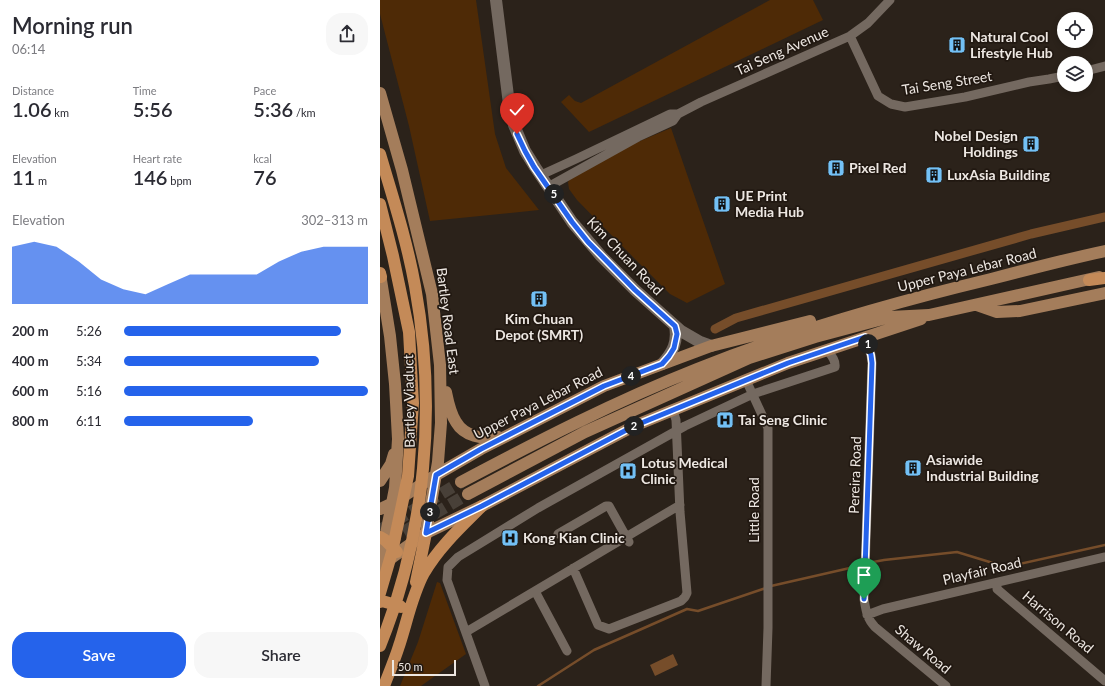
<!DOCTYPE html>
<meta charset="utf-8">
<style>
body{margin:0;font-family:Lato,sans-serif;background:#f7f7f7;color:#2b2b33;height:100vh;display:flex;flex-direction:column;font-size:15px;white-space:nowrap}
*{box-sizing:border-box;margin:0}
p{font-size:13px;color:#7c7c81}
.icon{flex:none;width:22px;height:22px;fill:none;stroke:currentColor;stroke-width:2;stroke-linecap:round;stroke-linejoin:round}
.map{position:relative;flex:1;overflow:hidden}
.panel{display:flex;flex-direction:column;background:#fff;width:380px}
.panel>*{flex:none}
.tools{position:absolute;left:677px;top:12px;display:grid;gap:8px}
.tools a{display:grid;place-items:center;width:36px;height:36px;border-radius:50%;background:#fff;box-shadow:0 2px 6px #0003;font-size:20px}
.scale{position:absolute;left:12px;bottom:10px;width:64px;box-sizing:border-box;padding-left:4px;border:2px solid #ede7e2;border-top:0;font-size:11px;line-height:14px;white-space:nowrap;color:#ede7e2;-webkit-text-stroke:3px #211811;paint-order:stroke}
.pin{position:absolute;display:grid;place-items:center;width:34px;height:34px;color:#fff;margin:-41px -17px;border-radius:50% 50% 50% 0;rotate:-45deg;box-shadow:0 0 4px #0007}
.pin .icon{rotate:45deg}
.km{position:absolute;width:20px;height:20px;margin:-10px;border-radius:50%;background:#222;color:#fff;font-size:11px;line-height:20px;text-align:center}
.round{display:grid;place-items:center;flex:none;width:42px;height:42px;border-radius:16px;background:#f7f7f7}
.overview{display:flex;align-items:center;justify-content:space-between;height:68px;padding:0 12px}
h1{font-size:22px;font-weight:600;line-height:30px}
.metrics{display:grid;grid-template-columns:repeat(3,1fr);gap:6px;height:68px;padding:4px 12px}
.metrics div{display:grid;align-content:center}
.metrics b{font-size:20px;font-weight:600}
.metrics small{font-size:11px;font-weight:400}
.metrics p{font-size:11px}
.chart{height:112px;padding:8px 12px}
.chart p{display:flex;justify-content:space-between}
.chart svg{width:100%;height:72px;margin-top:4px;fill:#2563eb;opacity:.7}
.primary-button{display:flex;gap:8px;margin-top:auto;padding:8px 12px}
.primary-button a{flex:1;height:46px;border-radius:16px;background:#2563eb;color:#fff;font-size:16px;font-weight:600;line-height:46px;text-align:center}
.primary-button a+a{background:#f7f7f7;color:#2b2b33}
ul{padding:0 12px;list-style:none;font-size:13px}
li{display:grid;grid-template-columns:64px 48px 1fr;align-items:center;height:30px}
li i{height:10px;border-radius:5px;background:#2563eb}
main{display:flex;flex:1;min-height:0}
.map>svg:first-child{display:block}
</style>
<main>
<section class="panel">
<div class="overview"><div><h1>Morning run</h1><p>06:14</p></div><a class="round"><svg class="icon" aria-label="share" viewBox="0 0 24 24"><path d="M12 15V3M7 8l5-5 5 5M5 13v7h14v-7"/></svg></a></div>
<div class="metrics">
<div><p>Distance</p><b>1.06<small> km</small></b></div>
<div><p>Time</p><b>5:56</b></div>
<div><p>Pace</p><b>5:36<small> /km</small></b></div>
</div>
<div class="metrics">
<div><p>Elevation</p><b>11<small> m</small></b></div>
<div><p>Heart rate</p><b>146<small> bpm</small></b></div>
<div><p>kcal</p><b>76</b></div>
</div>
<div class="chart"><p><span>Elevation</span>302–313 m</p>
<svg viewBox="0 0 160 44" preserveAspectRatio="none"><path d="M0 44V9L10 6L20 9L30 18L40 29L50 35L60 38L70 32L80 26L90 26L100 26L110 26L120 18L130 12L140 9L150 9L160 9V44z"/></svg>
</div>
<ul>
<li><b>200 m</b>5:26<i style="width:89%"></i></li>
<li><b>400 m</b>5:34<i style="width:80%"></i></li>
<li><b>600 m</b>5:16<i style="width:100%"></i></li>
<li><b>800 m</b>6:11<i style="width:53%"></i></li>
</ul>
<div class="primary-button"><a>Save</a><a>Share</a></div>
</section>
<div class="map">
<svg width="725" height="686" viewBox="0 0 725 686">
<rect width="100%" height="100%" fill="#2b221a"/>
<path fill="#4e2a06" d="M0,0H96L115,134L126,168L159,210L50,221L29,126L0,14Z
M390,0H433L443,20L209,132L181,102L189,95L195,101L201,103Z
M291,128L345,284L307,303L290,294L253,257L197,200L189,189L188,182L193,172L208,163Z
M57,582L60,583L86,654L41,686H20L38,642Z"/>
<path fill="#764d2a" d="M293,654L298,665L275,676L270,665Z"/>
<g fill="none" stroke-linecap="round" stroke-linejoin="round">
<path stroke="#764d2a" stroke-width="2.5" d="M488,563L504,560L577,552L626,567L725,545
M391,586L483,565
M158,686L214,650L307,609L318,611L386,588"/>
<path stroke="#764d2a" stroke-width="9" d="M335,329L356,318L651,234L725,217"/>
<path stroke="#484038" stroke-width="12" stroke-dasharray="12 6" stroke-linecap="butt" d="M0,530L81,482
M8,541L88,494"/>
<path stroke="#746960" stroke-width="9" d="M470,36L498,96L511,104L525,107L585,97L649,82L669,79L684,76
M706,71L725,66
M161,175L196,159L290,114H298
M168,187L258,137L293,121L298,114L321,102L470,36L488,23L510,0
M485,337L491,355L492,363L484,599C486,611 487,619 495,627L566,686
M366,380L388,428V628L386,686
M178,534L226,506H229L249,542
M193,568L218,625L229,629L301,601L305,597L307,593L300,512L296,420L293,410
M617,583V589L725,681
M155,591L187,651
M487,615L503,609L725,557
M86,632L300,505
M105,686L67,580L68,567L78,557L158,508L305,426L373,394L455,367C456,360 451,355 447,350"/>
<path stroke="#746960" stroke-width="12" d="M116,0L129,104L134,125L145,151L155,167L192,222L221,256L255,290L301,331L320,342L331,346
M282,364C293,352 298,342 295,326"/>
<path stroke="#a47d5b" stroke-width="12" d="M0,93L22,170L52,294L60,365L61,423L58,462L46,533
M0,274L10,336L15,384L18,439L15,488L0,565
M597,305L617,312L640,311L725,293
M66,392C68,402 70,413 76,422C84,436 103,440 118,437
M0,481L11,464L14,454
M81,482C158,441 236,401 317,369C413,331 511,303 611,279C649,269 687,259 725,251
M88,494L205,432L369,358L435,337L510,317L549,315L719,277
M0,509L13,503L56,475L101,449L224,386L331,346L430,321
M0,566L46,533L102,506L254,426L408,363L541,319"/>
<path stroke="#c48a58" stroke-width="12" d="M0,154C13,198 27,241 35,286C57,407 46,532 0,646
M0,204L13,256L29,332L33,403L28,476L12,552L0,593
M0,273L1,277
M709,280L725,278
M0,537L5,540L17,552
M36,582L46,533
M0,602L2,601L20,606L21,607
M4,686C9,673 15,659 19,646C27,622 32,595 44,573C59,547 82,526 102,506"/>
</g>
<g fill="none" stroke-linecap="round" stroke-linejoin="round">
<g stroke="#fff" stroke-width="8">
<path id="route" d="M137,134L145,151L154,167L192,222L208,242L255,290L295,326L297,334L294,348L289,356L282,364L224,386L101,449L56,475L46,533L102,506L254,426L408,363L485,337L491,355L492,363L484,599"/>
</g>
<use href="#route" stroke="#2563eb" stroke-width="5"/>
</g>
<defs>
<g id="building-square" transform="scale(0.9)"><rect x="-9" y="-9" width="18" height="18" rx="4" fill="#73c1f6" stroke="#211811"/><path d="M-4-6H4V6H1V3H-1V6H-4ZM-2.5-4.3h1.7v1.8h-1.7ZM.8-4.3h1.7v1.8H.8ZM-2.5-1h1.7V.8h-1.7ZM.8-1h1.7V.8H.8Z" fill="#111"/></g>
<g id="hospital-square" transform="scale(0.9)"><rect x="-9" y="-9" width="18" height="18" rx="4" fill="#73c1f6" stroke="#211811"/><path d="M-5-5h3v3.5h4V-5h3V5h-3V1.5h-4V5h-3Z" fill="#111"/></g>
</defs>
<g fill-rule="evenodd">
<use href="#building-square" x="577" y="45"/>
<use href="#building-square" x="651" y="144"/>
<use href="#building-square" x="456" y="168"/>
<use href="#building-square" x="554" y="175"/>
<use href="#building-square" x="342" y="204"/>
<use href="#building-square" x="159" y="299"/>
<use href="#hospital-square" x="345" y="420"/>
<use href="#building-square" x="533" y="468"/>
<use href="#hospital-square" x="248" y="471"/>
<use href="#hospital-square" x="130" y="538"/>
</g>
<g text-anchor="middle" stroke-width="3.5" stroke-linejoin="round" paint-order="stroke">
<g font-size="14" font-weight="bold" fill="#ede7e2" stroke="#211811" text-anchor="start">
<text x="590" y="42">Natural Cool<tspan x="590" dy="16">Lifestyle Hub</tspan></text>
<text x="638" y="141" text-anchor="end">Nobel Design<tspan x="638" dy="16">Holdings</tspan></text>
<text x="469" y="173">Pixel Red</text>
<text x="567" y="180">LuxAsia Building</text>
<text x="355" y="201">UE Print<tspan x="355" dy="16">Media Hub</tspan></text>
<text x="159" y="324" text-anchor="middle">Kim Chuan<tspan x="159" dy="16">Depot (SMRT)</tspan></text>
<text x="358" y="425">Tai Seng Clinic</text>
<text x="546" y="465">Asiawide<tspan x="546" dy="16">Industrial Building</tspan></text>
<text x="261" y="468">Lotus Medical<tspan x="261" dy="16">Clinic</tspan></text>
<text x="143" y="543">Kong Kian Clinic</text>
</g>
<g font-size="14" fill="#ede7e2" stroke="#211811">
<text transform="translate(402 51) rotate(-24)" y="5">Tai Seng Avenue</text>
<text transform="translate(567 83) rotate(-9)" y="5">Tai Seng Street</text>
<text transform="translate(245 256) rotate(46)" y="5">Kim Chuan Road</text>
<text transform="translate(587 270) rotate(-14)" y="5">Upper Paya Lebar Road</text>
<text transform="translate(68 321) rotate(83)" y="5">Bartley Road East</text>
<text transform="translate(29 401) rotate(-91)" y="5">Bartley Viaduct</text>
<text transform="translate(158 403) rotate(-27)" y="5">Upper Paya Lebar Road</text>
<text transform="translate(475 475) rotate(-88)" y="5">Pereira Road</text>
<text transform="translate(374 510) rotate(-90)" y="5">Little Road</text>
<text transform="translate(602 571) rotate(-13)" y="5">Playfair Road</text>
<text transform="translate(678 622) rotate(40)" y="5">Harrison Road</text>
<text transform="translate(543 649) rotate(40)" y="5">Shaw Road</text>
</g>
</g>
</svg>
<div class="tools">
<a><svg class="icon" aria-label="locate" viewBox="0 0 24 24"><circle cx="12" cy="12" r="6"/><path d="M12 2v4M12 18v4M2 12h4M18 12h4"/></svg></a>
<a><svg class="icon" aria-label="layers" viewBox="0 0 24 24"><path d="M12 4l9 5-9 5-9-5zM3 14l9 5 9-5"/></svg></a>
</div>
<div class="scale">50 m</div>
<div class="pin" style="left:484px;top:599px;background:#1e9e55"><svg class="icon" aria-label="arrive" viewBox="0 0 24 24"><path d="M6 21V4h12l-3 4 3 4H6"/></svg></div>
<div class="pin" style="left:137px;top:134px;background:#d93025"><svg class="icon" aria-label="check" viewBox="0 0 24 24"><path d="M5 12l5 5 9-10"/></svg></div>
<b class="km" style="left:488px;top:344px">1</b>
<b class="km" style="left:254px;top:426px">2</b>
<b class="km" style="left:50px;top:512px">3</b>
<b class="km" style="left:251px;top:376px">4</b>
<b class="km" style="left:174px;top:194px">5</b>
</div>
</main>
